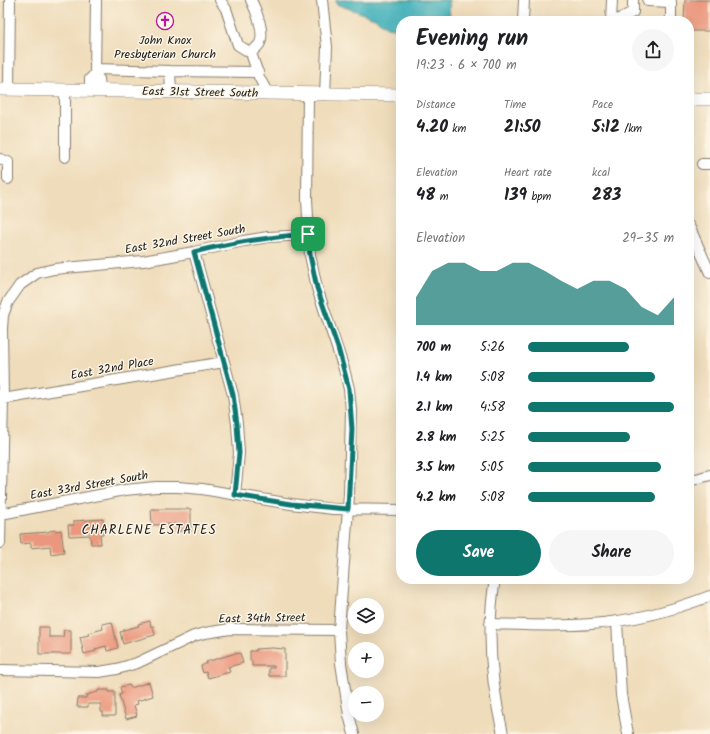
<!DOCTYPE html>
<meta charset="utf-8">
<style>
body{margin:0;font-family:Kalam,sans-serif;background:#f6f6f6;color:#202124;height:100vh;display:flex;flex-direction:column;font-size:15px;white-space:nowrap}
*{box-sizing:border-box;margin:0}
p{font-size:13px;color:#757577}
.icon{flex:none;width:22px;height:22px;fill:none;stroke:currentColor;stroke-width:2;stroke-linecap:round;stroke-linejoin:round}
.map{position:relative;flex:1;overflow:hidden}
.panel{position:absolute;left:396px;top:16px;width:298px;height:568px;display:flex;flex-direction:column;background:#fff;border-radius:16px;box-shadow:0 4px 16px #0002}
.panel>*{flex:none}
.fabs{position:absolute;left:348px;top:598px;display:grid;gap:8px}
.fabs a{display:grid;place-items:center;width:36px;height:36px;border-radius:50%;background:#fff;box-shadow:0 4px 16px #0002;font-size:20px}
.pin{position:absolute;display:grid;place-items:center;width:34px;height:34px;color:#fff;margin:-17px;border-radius:8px;box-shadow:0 2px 6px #0006}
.round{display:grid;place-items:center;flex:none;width:42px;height:42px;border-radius:21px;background:#f6f6f6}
.headline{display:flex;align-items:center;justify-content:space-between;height:68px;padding:0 20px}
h1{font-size:22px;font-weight:700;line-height:30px}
.stats{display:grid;grid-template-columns:repeat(3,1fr);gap:6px;height:68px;padding:4px 20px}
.stats div{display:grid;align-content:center}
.stats b{font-size:17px;font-weight:700}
.stats small{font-size:11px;font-weight:400}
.stats p{font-size:11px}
.chart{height:112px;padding:8px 20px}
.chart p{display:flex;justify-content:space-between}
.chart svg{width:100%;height:72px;margin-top:4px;fill:#0f766e;opacity:.7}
.cta{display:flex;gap:8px;margin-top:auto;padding:8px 20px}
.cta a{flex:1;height:46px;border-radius:24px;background:#0f766e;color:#fff;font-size:16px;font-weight:700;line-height:46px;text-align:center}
.cta a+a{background:#f6f6f6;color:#202124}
ul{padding:0 20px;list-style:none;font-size:13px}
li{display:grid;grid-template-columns:64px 48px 1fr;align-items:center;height:30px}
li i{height:10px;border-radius:5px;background:#0f766e}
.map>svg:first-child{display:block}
</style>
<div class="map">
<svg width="710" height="734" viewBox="0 0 710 734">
<rect width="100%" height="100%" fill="#fcf5e5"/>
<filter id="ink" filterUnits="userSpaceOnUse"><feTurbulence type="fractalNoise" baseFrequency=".025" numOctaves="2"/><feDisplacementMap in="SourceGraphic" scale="8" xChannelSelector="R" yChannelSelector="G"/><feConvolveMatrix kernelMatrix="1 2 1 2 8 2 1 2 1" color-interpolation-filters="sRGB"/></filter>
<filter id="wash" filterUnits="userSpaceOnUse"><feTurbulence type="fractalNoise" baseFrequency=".012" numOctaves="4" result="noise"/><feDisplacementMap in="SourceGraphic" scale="16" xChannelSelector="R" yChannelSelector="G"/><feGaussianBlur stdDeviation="0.9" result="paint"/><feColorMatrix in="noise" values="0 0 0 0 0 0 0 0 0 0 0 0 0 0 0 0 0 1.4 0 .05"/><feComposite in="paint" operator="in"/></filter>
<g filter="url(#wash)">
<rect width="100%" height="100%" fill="#efdcba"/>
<path fill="#40b0ba" stroke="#2e666b" d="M336,0H449L450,21H401V29L387,27L375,18L336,4Z"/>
<g id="blocks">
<path fill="#eb977d" d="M685,0H710V31H689V21H684Z
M151,509H191V531H178V524L152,525Z
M103,519L104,534H100L101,544H91L90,535L69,536L68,525H74V521Z
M56,530V531L61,530L64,552L51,554L50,546L31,548V543L21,544L20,534L49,532V531Z
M150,621L151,627L153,626L155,635L123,644L120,632L124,631L123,630L139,626L138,624Z
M112,622L118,648L107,651L106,646L95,649L96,651L84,654L80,637L89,635L88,633L103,629L102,624Z
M39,627H49V637H63L64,630H71V654H39Z
M272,648L285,649V676H269V668H274V666H252V661H250V651H256V649Z
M236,653V654L240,653L243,663L228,667L230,672L208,678L206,672L203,673L201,666L207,663L206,662Z
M149,682L153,696L137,701L138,704L134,705L137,716L126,719L119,695L122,694L120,687L129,685L131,688Z
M98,690H109V692H115V716H103V712H101V704H88V707H77L78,698H86V695H89V694L98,692Z"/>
</g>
</g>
<g filter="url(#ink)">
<use href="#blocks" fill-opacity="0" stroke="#867c6b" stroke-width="1"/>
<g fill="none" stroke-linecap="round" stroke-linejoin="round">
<g stroke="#867c6b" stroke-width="12">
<path id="minor" d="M220,0L226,9L238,45L251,53L259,77L268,94
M251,0C256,10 265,32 260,43C258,47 253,50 251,53
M322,0L327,47L325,95
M648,1L671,2V21
M523,21L524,0
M611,21L612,0
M615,21L633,12V0
M95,69L170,71L171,92
M170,71L258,72
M95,74L96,0
M9,89L10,0
M90,91V79L95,74L99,79L100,91
M308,94L307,199L310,255L317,288L344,369L349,389L351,410L349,495L339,630L341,663L349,715L354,734
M65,157V90
M0,159L8,162V179
M702,164H710
M689,226L710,273
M194,252L233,395L237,424L239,453L235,495
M3,399L224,362
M689,481L710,475
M1,514L125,490L156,487H178L202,489L291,504L333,509L401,510
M0,543L3,399L2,329L3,315L8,302L20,285L37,273L54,269L143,261L194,252L244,241L268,237L308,235
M495,579C486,631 491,683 503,734
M617,621L621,695L628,734
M490,624C524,625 558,627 591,624C633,621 671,611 710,596
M0,670L99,672L117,669L137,663L194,636L205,633L230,629L339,630"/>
</g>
<g stroke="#867c6b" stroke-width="14">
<path id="major" d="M0,89L401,95
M689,99H710"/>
</g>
<use href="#minor" stroke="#fff" stroke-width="10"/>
<use href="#major" stroke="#fff" stroke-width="13"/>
</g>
</g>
<g fill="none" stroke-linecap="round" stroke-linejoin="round" filter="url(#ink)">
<g stroke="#fff" stroke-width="8">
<path id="route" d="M308,234L310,255L317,288L338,348L349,389L352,429L348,509L291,504L235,495L239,453L237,424L233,395L194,252C233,242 268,237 308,234Z"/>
</g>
<use href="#route" stroke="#0f766e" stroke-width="5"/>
</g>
<defs>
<g id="church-ring" transform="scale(0.9)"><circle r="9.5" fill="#fcf5e5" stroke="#b5179e" stroke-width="1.5"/><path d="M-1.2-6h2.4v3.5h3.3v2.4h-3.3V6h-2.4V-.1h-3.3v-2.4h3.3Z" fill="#b5179e"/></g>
</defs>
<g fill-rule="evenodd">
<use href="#church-ring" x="165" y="21"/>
</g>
<g text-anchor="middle" stroke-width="3" stroke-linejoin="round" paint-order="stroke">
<g font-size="12" fill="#1c1c1c" stroke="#fcf5e5">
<text x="165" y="44">John Knox<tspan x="165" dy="14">Presbyterian Church</tspan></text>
</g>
<g font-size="12" fill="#1c1c1c" stroke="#fcf5e5">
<text transform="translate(200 92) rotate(1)" y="4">East 31st Street South</text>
<text transform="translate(185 239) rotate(-10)" y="4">East 32nd Street South</text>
<text transform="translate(112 368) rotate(-10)" y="4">East 32nd Place</text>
<text transform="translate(89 485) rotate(-10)" y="4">East 33rd Street South</text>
<text transform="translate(262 618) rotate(-1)" y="4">East 34th Street</text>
</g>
<g font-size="13" letter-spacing="1" fill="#1c1c1c" stroke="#fcf5e5">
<text x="149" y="534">CHARLENE ESTATES</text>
</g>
</g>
</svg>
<div class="fabs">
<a><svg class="icon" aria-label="layers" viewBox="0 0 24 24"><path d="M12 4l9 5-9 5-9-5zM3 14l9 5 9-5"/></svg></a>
<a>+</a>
<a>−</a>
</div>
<div class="pin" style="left:308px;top:234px;background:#1e9e55"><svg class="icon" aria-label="arrive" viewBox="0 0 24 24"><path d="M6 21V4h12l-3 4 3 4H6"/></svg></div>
<section class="panel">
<div class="headline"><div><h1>Evening run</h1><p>19:23 · 6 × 700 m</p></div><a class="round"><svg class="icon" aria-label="share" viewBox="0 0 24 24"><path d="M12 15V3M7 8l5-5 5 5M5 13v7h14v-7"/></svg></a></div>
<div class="stats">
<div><p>Distance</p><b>4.20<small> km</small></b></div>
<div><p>Time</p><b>21:50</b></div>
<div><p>Pace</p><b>5:12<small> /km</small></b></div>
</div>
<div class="stats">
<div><p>Elevation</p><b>48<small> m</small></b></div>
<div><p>Heart rate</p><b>139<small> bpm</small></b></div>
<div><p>kcal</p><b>283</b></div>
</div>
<div class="chart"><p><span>Elevation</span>29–35 m</p>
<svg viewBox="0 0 160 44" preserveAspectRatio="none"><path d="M0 44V27L10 11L20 6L30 6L40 11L50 11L60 6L70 6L80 11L90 17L100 22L110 17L120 17L130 22L140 33L150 38L160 27V44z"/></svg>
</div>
<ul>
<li><b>700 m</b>5:26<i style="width:69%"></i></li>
<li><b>1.4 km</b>5:08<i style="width:87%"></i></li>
<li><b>2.1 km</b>4:58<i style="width:100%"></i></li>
<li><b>2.8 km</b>5:25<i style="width:70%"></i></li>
<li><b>3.5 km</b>5:05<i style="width:91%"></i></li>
<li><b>4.2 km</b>5:08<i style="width:87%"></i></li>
</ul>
<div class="cta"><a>Save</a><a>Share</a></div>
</section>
</div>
